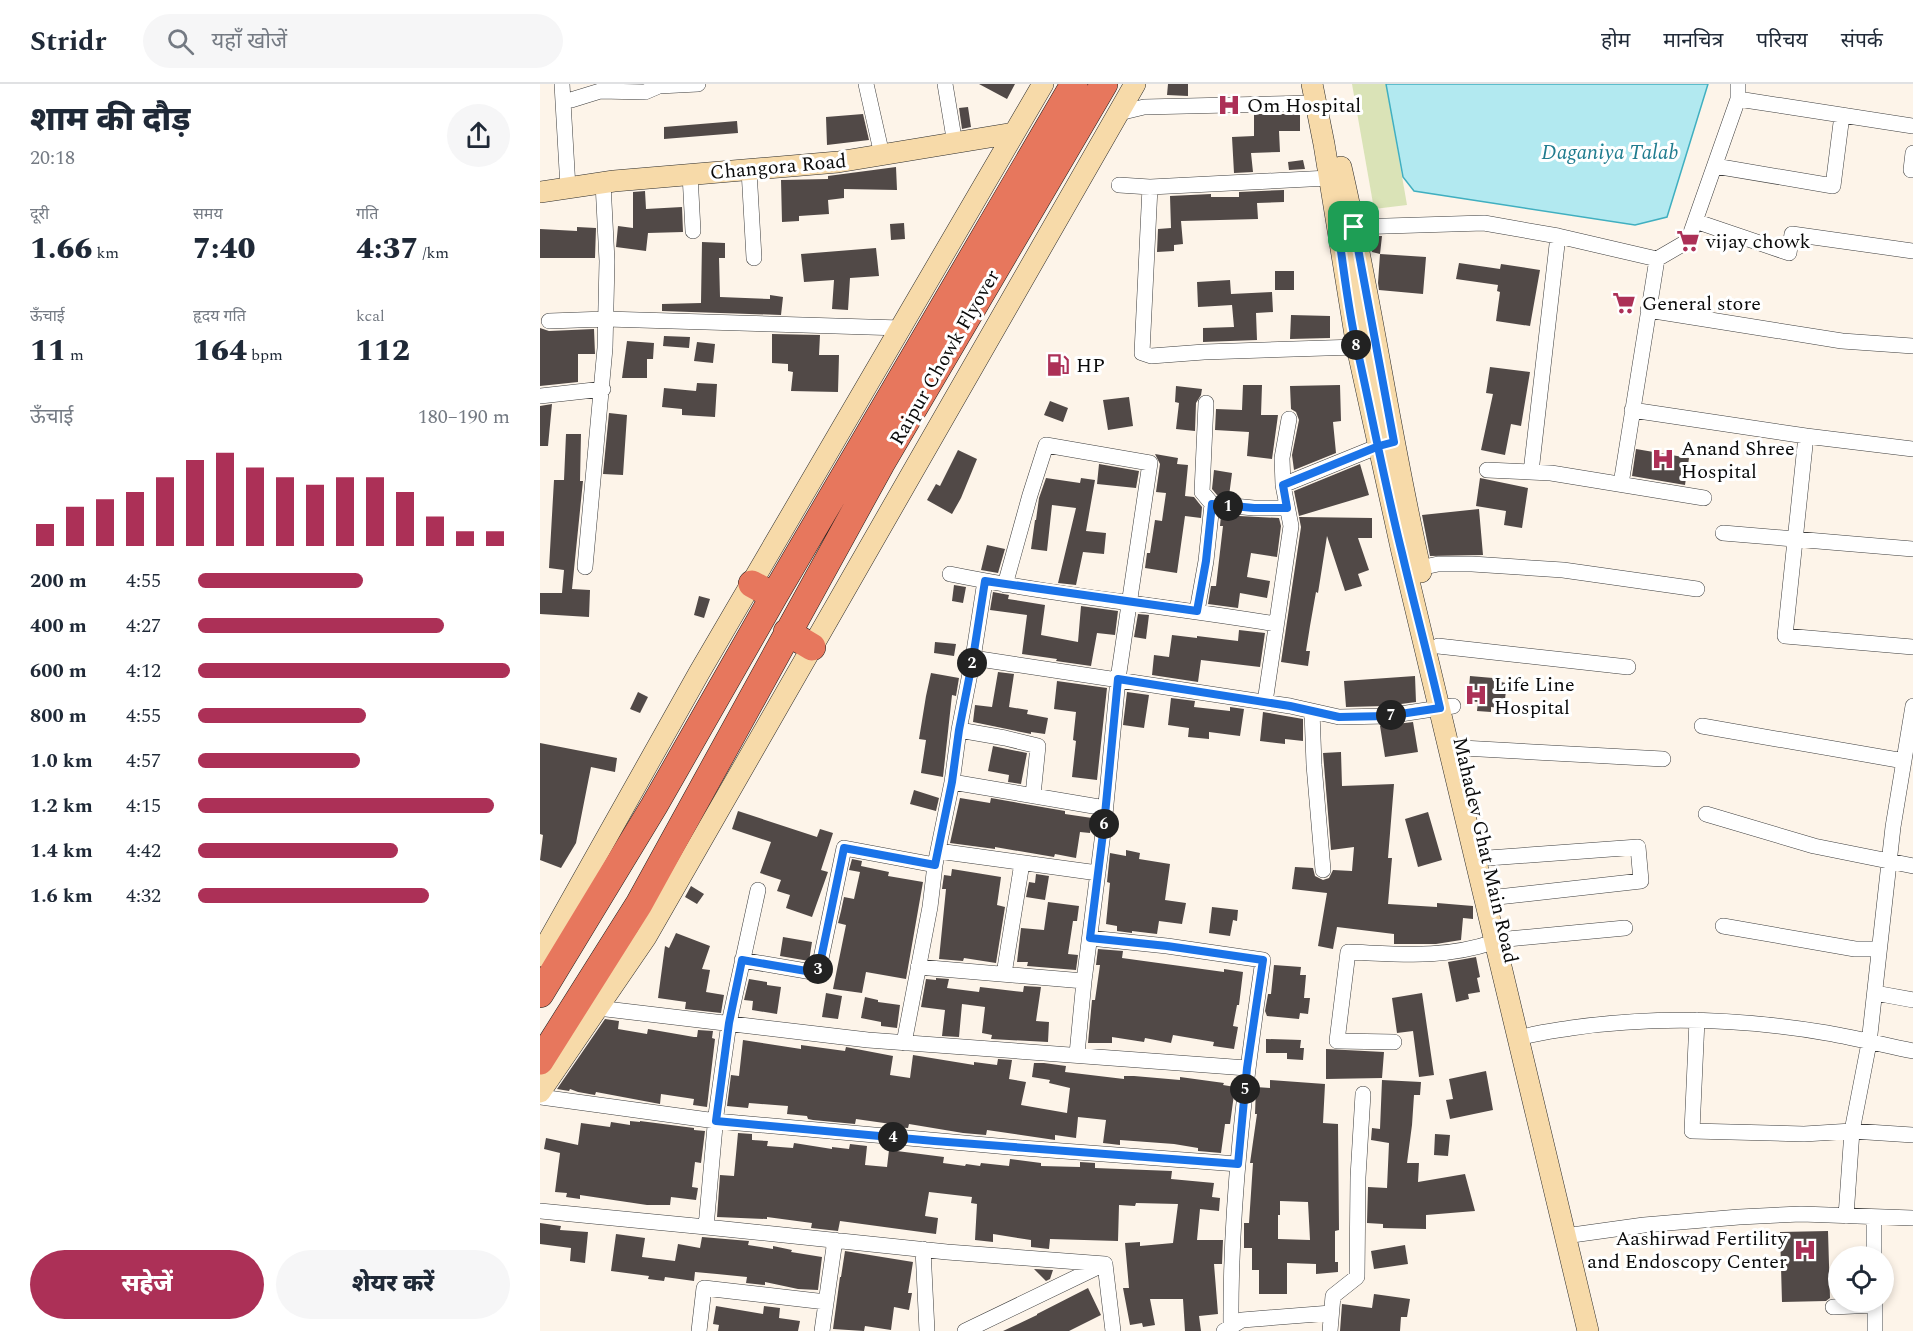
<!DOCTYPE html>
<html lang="hi">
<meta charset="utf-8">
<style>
body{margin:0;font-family:Spectral,"Noto Sans Devanagari",serif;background:#f6f6f7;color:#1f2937;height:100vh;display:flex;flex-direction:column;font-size:22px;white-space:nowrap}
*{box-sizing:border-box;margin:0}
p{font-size:20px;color:#747a83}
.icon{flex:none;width:33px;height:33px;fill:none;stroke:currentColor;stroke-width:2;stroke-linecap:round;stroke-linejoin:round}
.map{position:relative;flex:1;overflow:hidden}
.details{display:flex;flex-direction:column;background:#fff;width:540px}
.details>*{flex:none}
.fabs{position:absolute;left:1288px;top:1162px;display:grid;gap:12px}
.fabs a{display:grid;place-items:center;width:66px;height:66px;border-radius:50%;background:#fff;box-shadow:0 3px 9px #0003;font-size:30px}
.pin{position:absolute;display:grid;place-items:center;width:51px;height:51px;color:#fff;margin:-26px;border-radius:12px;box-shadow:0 3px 9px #0006}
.km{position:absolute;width:30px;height:30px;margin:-15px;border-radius:50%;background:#222;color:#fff;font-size:16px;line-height:30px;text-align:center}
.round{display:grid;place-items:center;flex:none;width:63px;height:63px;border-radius:32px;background:#f6f6f7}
.overview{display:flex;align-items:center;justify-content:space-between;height:102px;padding:0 30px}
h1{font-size:33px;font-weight:800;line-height:45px}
.figures{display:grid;grid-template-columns:repeat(3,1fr);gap:9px;height:102px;padding:6px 30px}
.figures div{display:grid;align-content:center}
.figures b{font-size:30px;font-weight:800}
.figures small{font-size:16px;font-weight:400}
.figures p{font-size:16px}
.chart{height:168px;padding:12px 30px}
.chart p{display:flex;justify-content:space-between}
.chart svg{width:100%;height:108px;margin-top:6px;stroke:#ac3057;stroke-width:6}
.button{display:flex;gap:12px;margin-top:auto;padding:12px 30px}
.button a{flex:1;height:69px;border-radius:36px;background:#ac3057;color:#fff;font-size:24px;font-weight:800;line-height:69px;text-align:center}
.button a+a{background:#f6f6f7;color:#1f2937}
ul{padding:0 30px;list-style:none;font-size:20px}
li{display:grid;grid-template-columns:96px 72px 1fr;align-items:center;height:45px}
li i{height:15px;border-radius:8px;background:#ac3057}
header{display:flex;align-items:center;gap:36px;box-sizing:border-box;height:84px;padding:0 30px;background:#fff;border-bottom:2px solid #e0e1e3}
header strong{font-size:28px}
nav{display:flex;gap:33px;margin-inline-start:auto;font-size:21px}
.search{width:420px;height:54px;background:#f6f6f7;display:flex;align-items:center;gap:15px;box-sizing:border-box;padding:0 21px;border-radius:33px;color:#747a83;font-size:22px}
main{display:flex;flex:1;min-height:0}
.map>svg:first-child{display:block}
</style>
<header>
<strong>Stridr</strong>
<div class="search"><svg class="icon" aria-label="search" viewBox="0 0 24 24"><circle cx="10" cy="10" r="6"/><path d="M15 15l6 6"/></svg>यहाँ खोजें</div>
<nav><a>होम</a><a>मानचित्र</a><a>परिचय</a><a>संपर्क</a></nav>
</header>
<main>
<section class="details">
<div class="overview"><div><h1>शाम की दौड़</h1><p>20:18</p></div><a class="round"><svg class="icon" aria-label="share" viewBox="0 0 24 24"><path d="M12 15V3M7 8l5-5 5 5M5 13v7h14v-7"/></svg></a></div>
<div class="figures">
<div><p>दूरी</p><b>1.66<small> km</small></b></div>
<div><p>समय</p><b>7:40</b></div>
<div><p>गति</p><b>4:37<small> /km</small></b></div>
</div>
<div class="figures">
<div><p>ऊँचाई</p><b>11<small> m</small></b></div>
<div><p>हृदय गति</p><b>164<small> bpm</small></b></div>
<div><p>kcal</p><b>112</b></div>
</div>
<div class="chart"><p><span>ऊँचाई</span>180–190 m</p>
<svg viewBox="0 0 160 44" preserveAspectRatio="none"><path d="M5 44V35M15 44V28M25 44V25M35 44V22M45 44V16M55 44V9M65 44V6M75 44V12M85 44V16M95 44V19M105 44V16M115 44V16M125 44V22M135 44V32M145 44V38M155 44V38"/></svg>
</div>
<ul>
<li><b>200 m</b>4:55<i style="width:53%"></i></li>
<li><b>400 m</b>4:27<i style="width:79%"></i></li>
<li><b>600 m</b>4:12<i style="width:100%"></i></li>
<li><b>800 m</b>4:55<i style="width:54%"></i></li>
<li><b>1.0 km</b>4:57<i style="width:52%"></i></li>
<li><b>1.2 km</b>4:15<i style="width:95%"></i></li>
<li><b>1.4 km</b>4:42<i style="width:64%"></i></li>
<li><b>1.6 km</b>4:32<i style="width:74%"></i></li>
</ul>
<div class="button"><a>सहेजें</a><a>शेयर करें</a></div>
</section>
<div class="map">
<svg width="1373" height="1247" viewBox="0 0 1373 1247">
<rect width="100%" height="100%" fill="#fdf4e9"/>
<path fill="#dae3b7" d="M812,0H846L867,121L834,125Z"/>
<path fill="#b2e9f0" stroke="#40afc0" stroke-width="1.5" d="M846,0H1168L1127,133L1095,141L874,107L863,93Z"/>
<path fill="#514947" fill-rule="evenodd" d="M439,0H475L467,15Z
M628,0H648V12L627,11Z
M428,23L431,43L422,45L419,24Z
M323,30L329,56L287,61L286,33Z
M714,30H760V47H739L740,68L711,69L713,88L694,89L692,53L714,52Z
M197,37L198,49L124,55V43Z
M763,76L765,85L749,86L748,78Z
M356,83L357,106L304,105V114L288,116L289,130L259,132V137L242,138L241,96L288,95V92Z
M744,106V118L717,119L718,135L641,137L643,160L634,161V167L617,168L618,145L631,144L630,112L671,110V113H699V108Z
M105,107L106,125L142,123L143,148L108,149L106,167L76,163L78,142L93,144V108Z
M364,139L365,155L351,156L350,140Z
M37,143L56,144L55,174H0V145L37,147Z
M830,152H842L840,170L832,168Z
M162,158L185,159V174H179L180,213L230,215V211L243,213L241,231L122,227V220L161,219Z
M336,164L339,192L310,194L308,226L292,225L294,196L264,198L261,170Z
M840,170L886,173L883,210L839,206L838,199Z
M919,179L960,185L961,180L1000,186L990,242L956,237L960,208L957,207L958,201L916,195Z
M735,187H754V206H735Z
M690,196L691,210L732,208L733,228L716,229L717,256L663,258V244L694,243L692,221L658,223L657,198Z
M751,231L790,232V254L750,255Z
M0,244L9,247L54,245L55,270H38V298L0,302Z
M232,250L280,251L279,271H299L298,308L251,307L253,288L248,287V280L232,279Z
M124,252L150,253L149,264L123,262Z
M87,257L114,259L113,275H107V294H82Z
M157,258L175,260L173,279L154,277Z
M950,283L990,288L981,342L971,340L965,371L941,366L953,310L946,309Z
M157,299L177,300L175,333L142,331V325L122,323L124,304L156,307Z
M703,301H722L721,331H738L732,375L707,372L709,348L675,346L676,325L702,326Z
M800,301L801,337L793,338L796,369L754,386L752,371L759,336L756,328L751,325L750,302Z
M636,302L662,305L661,311L656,319L655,347L636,345L639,319L635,318Z
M589,313L593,342L568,346L563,316Z
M510,317L528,324L523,338L504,331Z
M12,320L8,362H0V322Z
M69,329L87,331L83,391L63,390Z
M26,350H41L40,397H43L32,505L50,506L49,533L0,530V509H22L24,486L9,484L14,396H24Z
M1096,365L1149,374L1145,401L1092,392Z
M418,366L437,375L421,414L412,430L387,416L396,400L400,402Z
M615,370L638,374L637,380L648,381L645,412L654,413L662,423L661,434L645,432L637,489L605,484L607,469H610L615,436L622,437L626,409L616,408L620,380Z
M559,380L599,387L596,404L557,400Z
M820,380L829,411L759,432L754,407Z
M674,386L692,389L689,412L677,411L672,405Z
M506,394L540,399L541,394L555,396L546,447L566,449L564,470L543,468L536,501L518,499L536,424L512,421L507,467L491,465L495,436H496L499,414Z
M940,394L988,404L982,444L964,441L966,427L936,422Z
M939,425L943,471L890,472L882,431Z
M681,431L739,434L741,442L737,473L711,469L707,493L730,497L727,514L700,509L698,524L668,520L671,502H676L683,442H680Z
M759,433L832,434V454H818L829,486L818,490L822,502L805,507L787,452L778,509L776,508L770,542L766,567H770L768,582L741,578L761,443Z
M447,461L465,465L458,489L441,486Z
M414,501L426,503L423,519L412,517Z
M453,508L469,511L468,515L505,521L501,551L538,558L541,522L578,527L575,551L557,549L551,582L516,577L517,575L482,570L487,531L450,526Z
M159,512L170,515L164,534L154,531Z
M598,530L609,531L606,555L594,553Z
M699,546L725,549L720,583L661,576L658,598L612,591L614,571L629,573L632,551L657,554V552L698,557Z
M395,558L416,560L414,572L394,569Z
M458,588L474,590L469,623L488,626L487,630L508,634L505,650L491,648V650L433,638L435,621L452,623Z
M391,589L419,594L416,612L412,611L403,693L381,689L386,656L379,655L386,612Z
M875,592L876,618L846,622L806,623L804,597Z
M930,592L953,594V597L967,599L965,615H962L961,624L951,623V628L937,627L938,618L928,617Z
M517,597L567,604L557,696L532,693L536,657L533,656L536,628L514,625Z
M98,608L108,613L100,629L90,625Z
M587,608L609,611L604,644L583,641Z
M631,614L655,617L654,623L690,627V623L704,625L700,652L669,648V655L648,653L649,644L628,641Z
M723,628L763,635V657L745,655V660L720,657Z
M873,638L878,668L845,673L840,642Z
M0,659L77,674L75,688L51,683L36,759L21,784L0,776L3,751L0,750Z
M453,662L487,669L481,700L468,698L469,691L448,687Z
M801,668L802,702L854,700L848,774H852L848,820L897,823V819L933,822V835L923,834L921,856L896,860H854V850L797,843L793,865L778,862L787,809L752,805L755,783L773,784L775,792L783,796L789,794L793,786L812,787L814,763L791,766L783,669Z
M374,706L399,714L396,727L370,720Z
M420,714L450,719L451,714L525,727V730L552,734L550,749L540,748L536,774L515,770L514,773L455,763V765L410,759Z
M198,727L277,753L280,745L293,749L281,786L288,788L272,833L246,824L250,811L237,807L241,796L220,789L231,758L192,745Z
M888,728L902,776L878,783L865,735Z
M586,766L600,769L599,775L630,780L625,816L646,819L642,840L619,837L617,850L592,847V849L577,847V842L566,840L570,799L567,798L570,769L586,772Z
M312,775L322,777L321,782L349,788L348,792L383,798L366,895L326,888L322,909L293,905L306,841L298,839L301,827L304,813L314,815L320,788L309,786Z
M412,785L461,793L457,821L465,823L456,879L424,874L423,877L399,875L406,805H402L404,791L411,792Z
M496,790L509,792L505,816L486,813L489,798L495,799Z
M151,802L164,810L157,820L145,813Z
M508,818L539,822L537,837H533L528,870L538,871L536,886L487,882L488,878H477L481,844L504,846Z
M672,823L698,826L697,837L693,836L690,852L669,849Z
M136,849L170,862L162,885L170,886L166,908L184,911L181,929L145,925L146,918L118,914L125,862L129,864Z
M243,853L272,858L269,877L240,872Z
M558,865L583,867L582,874L684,888V885L703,888L699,921H697L693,942L698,943L694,965L673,962L674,958L633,951L631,959L605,954L604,958L572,953V959H548L552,916H555L560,881H556Z
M936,873L940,893L937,894L940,908L928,910L929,915L916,918L908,878Z
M734,881L761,883L760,891H766L764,914H770L768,930L760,929L759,935L727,932L725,927L728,910H731Z
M396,894L409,895L407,904L439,908L440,903L483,908L484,902L501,903L496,937L509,938L508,958L451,955L452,951L442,949L445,923L422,920L419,953L402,952L405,926L381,923L386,895L396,896Z
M209,895L227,898V901L241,903L237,930L212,926L213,917L204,916Z
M286,909L302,912L298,935L282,933Z
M882,909L894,991L879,993L873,947L857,949L852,914Z
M325,913L338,916V918L360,921L357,944L341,942V938L321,934Z
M65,935L79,937L78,945L107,950L108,945L154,953H157L158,946L173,947L172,954L175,955L167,1023L153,1021L154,1015L121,1010L120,1020L56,1008L55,1011L38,1008L30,1005L29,1007L17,1005Z
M726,955L761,956L760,964H764L763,976L747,975V969H726Z
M203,956L261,965V961L305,967L306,963L353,972L350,991L370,994L373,971L434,981V978L457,981L458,975L472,976L469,995L486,998L481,1021L527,1029L530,1004L509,999L510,996L492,993L494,979H504L526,982L525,988L584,995V992H594L640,996V993L684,999L683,1001L695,1003L690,1040H685L681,1069L658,1067V1064L634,1060L580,1056V1061L563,1059L566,1036L538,1033L536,1054L515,1051V1056L447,1046L446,1051L423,1049L369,1040L368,1044L350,1043L351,1040L316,1035L315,1040L273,1036L268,1035L267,1032L247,1030L248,1022L209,1019L208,1024L187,1022L191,991L199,992Z
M786,965L844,968L842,994L786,995Z
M946,987L953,1026L910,1035L906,1016L913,1015L909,995Z
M730,996L785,1000L783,1039L798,1040L799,1146L795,1147V1178H798V1188L776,1190V1180L747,1179V1210H719V1186H712V1164H704V1139H709L713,1079H710L717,1030H715L716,1003L730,1004ZM740,1117L768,1118L770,1156L738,1155V1131H740Z
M842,996L881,998L880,1011H874L872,1041L867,1079H879L878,1098L925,1090L935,1127L886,1131V1145L843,1144V1140L827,1139L828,1103L847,1104L849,1059L831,1056L832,1044L840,1045Z
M90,1037L100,1038V1037L154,1044V1046L165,1047L161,1079L155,1078L152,1103L158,1104L156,1116L131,1113L130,1121H107L40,1111V1115L26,1113L27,1109L15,1108L20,1069L4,1065L6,1054L38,1061L41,1039L70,1043L71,1038L90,1041Z
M198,1049L212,1050V1056L228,1057L227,1062L253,1064L254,1059L292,1065V1063L309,1065L310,1060L327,1062L325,1081L347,1083L349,1066L404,1073L403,1079L425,1082L426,1080L440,1082L441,1079L469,1082L470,1075L501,1079V1082L540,1083V1078L555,1079V1084L632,1087L631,1095L674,1099L672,1113L680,1114L679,1127L660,1125L657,1156H683L682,1180H674L678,1230L659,1232L661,1247H645L643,1215H610L615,1241L603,1243L602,1239L590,1241L583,1204H589L585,1159L600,1158V1162L633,1159L638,1120L596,1119L595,1122L579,1121L578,1157L510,1155L509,1165L491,1163V1156L453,1150V1158L435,1156L437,1120L431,1119L432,1113L389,1108L385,1132L398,1134L396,1150L300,1137L298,1147L271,1144L272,1139L227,1133V1135L177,1133L180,1091L194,1092Z
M895,1050L910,1051L908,1072L894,1071Z
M0,1139L21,1142L20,1146L48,1148L45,1179L30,1177L31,1164L0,1160Z
M1288,1147L1290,1214L1286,1217L1242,1218L1240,1148Z
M76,1150L105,1154L102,1173L135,1177L138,1160L160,1164L162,1153L209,1157L208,1161L233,1165V1162L252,1166L251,1168L282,1173L278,1206L258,1205L225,1198V1201L206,1199L207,1193L177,1190L155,1188L154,1197L125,1193L124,1197L108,1195L109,1192L71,1187Z
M865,1161L868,1180L834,1185L831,1167Z
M305,1167L373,1178L368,1209H372L369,1226L354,1223L351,1246L325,1242L324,1247L293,1245L300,1193H301Z
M494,1185L513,1186L510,1195L506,1197Z
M548,1204L561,1231L529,1247H463L497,1231V1230Z
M834,1210L870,1215L867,1233H861L860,1247H800L802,1220L832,1224Z
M176,1222L223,1230L224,1222L240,1224L239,1234L260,1237L258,1247H178L179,1241L173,1240Z"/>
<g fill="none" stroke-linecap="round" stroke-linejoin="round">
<g stroke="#3d3d3d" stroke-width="16">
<path id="street" d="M22,0L28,104
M326,0L342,71
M405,0L415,60
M1198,15L1373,42
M23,16H31L60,7L105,8L119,2L158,0
M579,29L604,23L776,19
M1373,69L1371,86H1373
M1175,82L1293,102L1302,31
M209,86L214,174
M150,90L153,147
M579,101L610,103L789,94
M610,103L602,269L611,272L664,268L817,263
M1155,137L1249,169L1252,150L1373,167
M806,145L814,143L944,139L1018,152L1117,175L1148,157L1198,15V0
M1108,226L1302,257L1373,262
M9,237L66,235L361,244
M0,312L63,305
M666,319L662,408L672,420L714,424H747
M1092,326L1266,352L1373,365
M1266,352L1245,552L1373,563
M947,386L1011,389L1164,414
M991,388L1018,152
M1081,400L1117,175
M743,401L839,362L848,360
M1183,449L1373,465
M45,483L65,264L67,177L63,99
M871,486L898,480H932L1023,486L1157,505
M410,490C518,512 628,522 736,540
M465,501L490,411L506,361L610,379L578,595L564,741L544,897L537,970
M657,527L666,477L672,420
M898,562L1088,583
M433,574L750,622L799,633L847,632L913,622
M725,618L751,442L743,401L742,374L749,335
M772,627L774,681L783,786
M1162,642L1364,677
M419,646L465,654L498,662L493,711
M922,664L1123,675
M412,698L565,724
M1166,730L1274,762L1373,782
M398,767L558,789
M948,774L1098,763L1101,797L958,813
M218,806L189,939L176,1031L166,1143L407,1168L565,1180L573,1247
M1183,842L1315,865H1339
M550,854L627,862L723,876C705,997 690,1119 691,1243
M968,855L1085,844
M202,876L278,889L304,764L395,781
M378,883L544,897
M464,890L482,779
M1335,909L1373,916
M49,923L328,956L707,984
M1157,936L1152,1047L1264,1050L1312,1047L1373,1051
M976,955C994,949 1012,947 1031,944C1115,932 1204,935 1287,949C1316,954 1344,961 1373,967
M854,958L797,957L808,868C861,870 903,875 954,858
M364,959L390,823L395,781L412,698L419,646L433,574L445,497
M0,1013L176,1037L469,1063L698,1080
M0,1127L166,1143
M1306,1132L1312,1047L1329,959L1353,743L1373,622
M1334,1133V1173
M1025,1152L1104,1141L1199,1133L1261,1130L1373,1134
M383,1165L387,1247
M1335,1218V1247
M1293,1223L1335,1221
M159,1247L164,1204L286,1218
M282,1247L295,1156
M425,1247L562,1181
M684,1247L702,1236L791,1229
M790,1247L793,1212L817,1193L818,1093L823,1010"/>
</g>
<g stroke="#2c2c2c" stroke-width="22">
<path id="secondary" d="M772,0L784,60L817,263L862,468L1048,1247
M801,83C832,217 850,354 881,488
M0,108L74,97L298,78L474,49
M0,872L159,589L503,0
M0,1008L106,853L595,0"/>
</g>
<g stroke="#1b1b1b" stroke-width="28">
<path id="highway" d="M212,500L234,512
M247,548L272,563
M0,910L114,722L234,512L534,0
M0,977L99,820L341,380L564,0"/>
</g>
<use href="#street" stroke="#fff" stroke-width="15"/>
<use href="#secondary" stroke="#f7daa9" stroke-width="21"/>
<use href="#highway" stroke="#e7775d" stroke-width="27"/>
</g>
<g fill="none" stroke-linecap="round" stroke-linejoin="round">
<g stroke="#fff" stroke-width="12">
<path id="route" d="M814,143L854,358L839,362L743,401L747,424H714L672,420L666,477L657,527L445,497L433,574L419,646L412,698L395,781L304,764L278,889L202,876L189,939L176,1037L394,1057L698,1080L707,984L723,876L627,862L550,854L564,741L578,595L750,622L799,633L847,632L900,624C888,572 874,520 862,469C845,401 832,332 817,264C808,226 804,185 798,147L814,143"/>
</g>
<use href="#route" stroke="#1a73e8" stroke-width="8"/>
</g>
<defs>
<g id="hospital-bare" transform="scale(1.8)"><path d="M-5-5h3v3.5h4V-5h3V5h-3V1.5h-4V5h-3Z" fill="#ac3057" stroke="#fff" stroke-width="2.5" paint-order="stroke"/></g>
<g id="supermarket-bare" transform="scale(1.8)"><path d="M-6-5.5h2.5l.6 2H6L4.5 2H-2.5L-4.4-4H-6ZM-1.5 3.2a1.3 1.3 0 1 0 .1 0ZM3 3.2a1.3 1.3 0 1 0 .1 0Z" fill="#ac3057" stroke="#fff" stroke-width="2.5" paint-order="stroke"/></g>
<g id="fuel-bare" transform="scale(1.8)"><path d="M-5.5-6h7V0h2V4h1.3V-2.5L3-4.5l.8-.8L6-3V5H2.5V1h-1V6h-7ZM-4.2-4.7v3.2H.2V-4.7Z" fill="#ac3057" stroke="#fff" stroke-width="2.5" paint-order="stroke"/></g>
</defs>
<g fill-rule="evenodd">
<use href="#hospital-bare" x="689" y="21"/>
<use href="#supermarket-bare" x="1148" y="157"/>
<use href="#supermarket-bare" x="1084" y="219"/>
<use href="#fuel-bare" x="518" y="281"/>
<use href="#hospital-bare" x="1123" y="375"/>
<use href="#hospital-bare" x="936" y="611"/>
<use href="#hospital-bare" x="1265" y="1166"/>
</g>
<g text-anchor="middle" stroke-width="6" stroke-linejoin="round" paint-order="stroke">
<g font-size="20" fill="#0a0a0a" stroke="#fff" text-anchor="start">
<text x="707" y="28">Om Hospital</text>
<text x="1166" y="164">vijay chowk</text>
<text x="1102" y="226">General store</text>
<text x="536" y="288">HP</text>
<text x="1141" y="371">Anand Shree<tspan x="1141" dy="23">Hospital</tspan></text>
<text x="954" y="607">Life Line<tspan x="954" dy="23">Hospital</tspan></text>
<text x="1247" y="1161" text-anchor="end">Aashirwad Fertility<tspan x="1247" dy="23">and Endoscopy Center</tspan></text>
</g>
<g font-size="20" fill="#0a0a0a" stroke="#fff">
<text transform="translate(238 82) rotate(-5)" y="7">Changora Road</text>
<text transform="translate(404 273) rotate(-60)" y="7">Raipur Chowk Flyover</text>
<text transform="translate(946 766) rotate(77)" y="7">Mahadev Ghat Main Road</text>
</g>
<g font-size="21" font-style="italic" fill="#207c8f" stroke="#fff">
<text x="1070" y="75">Daganiya Talab</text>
</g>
</g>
</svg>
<div class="fabs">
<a><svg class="icon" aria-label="locate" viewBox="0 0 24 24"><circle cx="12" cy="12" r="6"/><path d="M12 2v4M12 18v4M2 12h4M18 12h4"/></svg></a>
</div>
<div class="pin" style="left:814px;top:143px;background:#1e9e55"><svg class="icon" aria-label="arrive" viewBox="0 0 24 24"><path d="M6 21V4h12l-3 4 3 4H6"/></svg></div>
<b class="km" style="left:688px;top:422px">1</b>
<b class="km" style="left:432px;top:579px">2</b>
<b class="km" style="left:278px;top:885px">3</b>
<b class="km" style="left:353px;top:1053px">4</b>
<b class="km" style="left:705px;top:1005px">5</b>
<b class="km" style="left:564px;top:740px">6</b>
<b class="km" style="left:851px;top:631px">7</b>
<b class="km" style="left:816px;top:261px">8</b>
</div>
</main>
